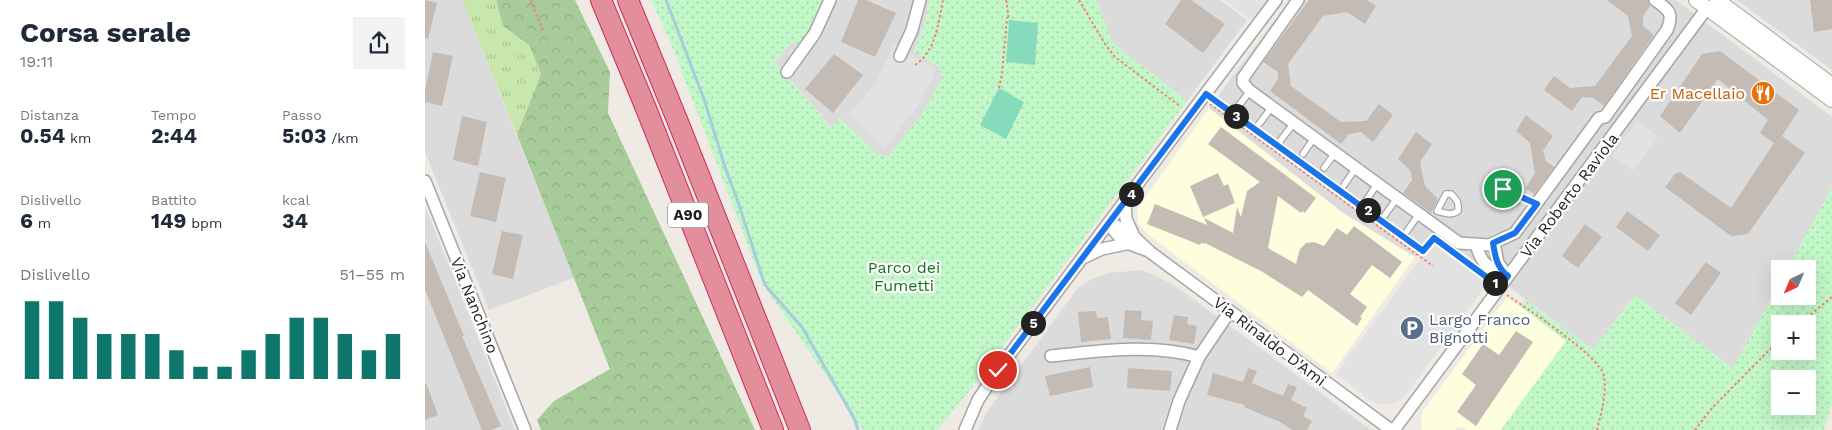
<!DOCTYPE html>
<html lang="it">
<meta charset="utf-8">
<style>
body{margin:0;font-family:"Work Sans",sans-serif;background:#f2f2f3;color:#1f2937;height:100vh;display:flex;flex-direction:column;font-size:19px;white-space:nowrap}
*{box-sizing:border-box;margin:0}
p{font-size:16px;color:#747a83}
.icon{flex:none;width:28px;height:28px;fill:none;stroke:currentColor;stroke-width:2;stroke-linecap:round;stroke-linejoin:round}
.map{position:relative;flex:1;overflow:hidden}
.sheet{display:flex;flex-direction:column;background:#fff;width:425px}
.sheet>*{flex:none}
.needle{width:32px;rotate:224deg}
.tools{position:absolute;left:1346px;top:260px;display:grid;gap:10px}
.tools a{display:grid;place-items:center;width:45px;height:45px;border-radius:0px;background:#fff;box-shadow:0 5px 20px #0002;font-size:25px}
.pin{position:absolute;display:grid;place-items:center;width:42px;height:42px;color:#fff;margin:-21px;border:2px solid #fff;border-radius:50%;box-shadow:0 1px 5px #0007}
.km{position:absolute;width:25px;height:25px;margin:-12px;border-radius:50%;background:#222;color:#fff;font-size:14px;line-height:25px;text-align:center}
.round{display:grid;place-items:center;flex:none;width:52px;height:52px;border-radius:0px;background:#f2f2f3}
.headline{display:flex;align-items:center;justify-content:space-between;height:85px;padding:0 20px}
h1{font-size:28px;font-weight:700;line-height:38px}
.metrics{display:grid;grid-template-columns:repeat(3,1fr);gap:8px;height:85px;padding:5px 20px}
.metrics div{display:grid;align-content:center}
.metrics b{font-size:21px;font-weight:700}
.metrics small{font-size:14px;font-weight:400}
.metrics p{font-size:14px}
.chart{height:140px;padding:10px 20px}
.chart p{display:flex;justify-content:space-between}
.chart svg{width:100%;height:90px;margin-top:5px;stroke:#0f766e;stroke-width:6}
main{display:flex;flex:1;min-height:0}
.map>svg:first-child{display:block}
</style>
<main>
<section class="sheet">
<div class="headline"><div><h1>Corsa serale</h1><p>19:11</p></div><a class="round"><svg class="icon" aria-label="share" viewBox="0 0 24 24"><path d="M12 15V3M7 8l5-5 5 5M5 13v7h14v-7"/></svg></a></div>
<div class="metrics">
<div><p>Distanza</p><b>0.54<small> km</small></b></div>
<div><p>Tempo</p><b>2:44</b></div>
<div><p>Passo</p><b>5:03<small> /km</small></b></div>
</div>
<div class="metrics">
<div><p>Dislivello</p><b>6<small> m</small></b></div>
<div><p>Battito</p><b>149<small> bpm</small></b></div>
<div><p>kcal</p><b>34</b></div>
</div>
<div class="chart"><p><span>Dislivello</span>51–55 m</p>
<svg viewBox="0 0 160 44" preserveAspectRatio="none"><path d="M5 44V6M15 44V6M25 44V14M35 44V22M45 44V22M55 44V22M65 44V30M75 44V38M85 44V38M95 44V30M105 44V22M115 44V14M125 44V14M135 44V22M145 44V30M155 44V22"/></svg>
</div>
</section>
<div class="map">
<svg width="1407" height="430" viewBox="0 0 1407 430">
<defs>
<pattern id="grass-tufts" width="24" height="20" patternUnits="userSpaceOnUse" patternTransform="scale(1.25)"><rect width="24" height="20" fill="#c7e7ac"/><path d="M3 7l-1-3M5 7V3M7 7l1-3M15 17l-1-3M17 17v-4M19 17l1-3" fill="none" stroke="#aac694"/></pattern>
<pattern id="forest-crowns" width="20" height="18" patternUnits="userSpaceOnUse" patternTransform="scale(1.25)"><rect width="20" height="18" fill="#a7cc9a"/><path d="M2 6a3 3 0 1 1 6 0M12 15a3 3 0 1 1 6 0" fill="none" stroke="#8faf84"/></pattern>
<pattern id="park-dots" width="8" height="8" patternUnits="userSpaceOnUse" patternTransform="scale(1.25)"><rect width="8" height="8" fill="#c2f7c8"/><path d="M2 2h.1M6 6h.1" fill="none" stroke="#a6d3ab" stroke-width="1.8" stroke-linecap="round"/></pattern>
</defs>
<rect width="100%" height="100%" fill="#efebe4"/>
<path fill="#dcdbdb" d="M0,0H37L149,278L64,310L0,152Z
M399,0H504L500,22L490,52L515,67L518,76L498,113L464,156L453,155L415,118L407,128L350,62L367,41L375,46Z
M671,0H795L822,20L762,101L687,42Z
M865,0H1251L1407,117V188L1362,269H1355V282L1308,368L1210,295L1168,350L1009,231L990,257L918,213L784,108Z
M1312,0H1407V70Z
M0,206L90,430H0Z
M717,270L748,284L946,430H553L562,412L652,289L667,279L683,273Z"/>
<path fill="#fdfede" d="M784,108L918,213L990,257L907,373L722,234L713,223L712,214L714,206Z
M1082,297L1142,341L1076,430H1042L1038,427H1033L1030,430H997L996,419L998,411Z"/>
<path fill="url(#grass-tufts)" d="M37,0H71L78,26L104,45L116,74L92,135Z"/>
<path fill="url(#forest-crowns)" d="M71,0H150L185,72L183,113L330,430H116L112,420L129,401L185,369L92,135L116,74L104,45L78,26Z"/>
<path fill="url(#park-dots)" fill-rule="evenodd" d="M226,0H399L395,14L375,46L367,41L350,62L406,128L415,118L453,155L464,156L498,113L518,76L514,67L489,52L500,22L504,0H671L687,42L762,101L546,389L512,430H438L337,283L245,41Z
M1407,188V403L1399,430H1076L1141,341L1095,306L1100,300L1168,350L1210,295L1308,368L1355,282V296H1382V269H1362ZM1355,324H1382V351H1355ZM1355,379H1382V406H1355Z"/>
<path fill="#85dbbc" d="M584,20L613,23L610,65L581,62Z
M574,88L599,102L581,139L555,125Z"/>
<path fill="#e2e2e2" d="M799,0H846L829,22Z
M469,45L511,69L507,79L491,108L460,148L425,114L450,84Z
M1212,121L1233,137L1208,171L1187,156Z
M1009,240L1064,281L980,396L972,402L964,404H954L946,401L911,374Z"/>
<g fill="none" stroke-linecap="round" stroke-linejoin="round">
<path stroke="#a6cddb" stroke-width="3" d="M241,0L279,99L300,167L312,199L340,285L377,327L430,420L433,430"/>
</g>
<path fill="#c3bbb4" d="M0,0L12,3L3,39L0,38Z
M433,0H441L471,13L450,57L416,42Z
M756,0H766L800,24L778,53L740,24Z
M884,0H942L951,6L940,24L922,12L898,16L863,64L866,86L916,122L941,121L954,104L968,115L948,142L936,132L924,134L916,144L845,91L853,79V72L838,62Z
M1182,0H1222L1225,6L1218,16V26L1229,35L1179,106L1169,98L1157,97L1147,111L1119,90L1129,76L1145,88L1170,86L1207,36L1203,16Z
M1385,0H1407V29L1389,32Z
M1295,51L1374,110L1357,136L1380,153L1323,234L1306,236L1240,187L1250,174L1255,172L1306,208L1349,143L1335,133L1343,120L1293,79L1255,133L1235,116L1277,54Z
M8,52L28,56L17,106L0,102V91Z
M409,54L438,75L408,113L380,89Z
M1101,115L1128,136L1118,151L1121,161L1129,167L1109,194L1101,188L1110,173L1105,143L1091,131Z
M37,116L62,122L53,166L28,160Z
M796,127L891,198L880,213L877,211L876,213L853,196L843,248L871,264L875,249L881,243L889,242L899,246L912,228L922,235L929,226L977,262L965,278L947,265L925,294L942,307L935,317L937,318L932,326L883,290L877,297L836,271L780,243V244L776,243L775,245L722,224L730,204L782,225L779,218L808,233L812,207L816,217L822,191L835,182L783,144Z
M991,132L1007,144L995,162L1000,186L1013,199L1006,213L978,193L987,180L985,170L973,159Z
M55,172L81,178L71,222L45,216Z
M793,173L799,186L803,184L810,203L778,217L765,186Z
M1202,211L1235,235L1223,251L1191,227Z
M1160,224L1177,237L1153,268L1137,256Z
M77,231L98,235L88,279L67,274Z
M0,242L39,336H37L76,426L66,430H57L0,290Z
M1281,262L1296,273L1266,315L1250,303Z
M700,310L717,311L716,320L728,321L726,340L698,338Z
M671,311L672,318L683,317L686,339L656,342L653,312Z
M749,315L763,317L762,324L772,326L769,344L744,340Z
M1091,331L1108,342L1051,426L1032,412L1051,385L1037,374L1058,344L1074,355Z
M665,367L668,387L625,396L620,376Z
M703,368L747,371L745,391L702,388Z
M823,368L832,371L827,383L858,396L863,384L872,387L866,400L882,408L878,416L887,421L882,430H867L855,422L819,407L820,405L782,395L788,373L818,382Z
M1,383L13,415L0,420V384Z"/>
<g fill="none" stroke-linecap="round" stroke-linejoin="round">
<g stroke="#a5a5a5" stroke-width="8">
<path id="service" d="M812,108L825,91
M834,124L847,107
M855,141L869,123
M878,154L889,138
M899,168L910,153
M919,185L931,168
M1077 194a9 9 0 1 1 18 0a9 9 0 1 1-18 0Z
M1021,194H1026C1032,200 1034,202 1033,211C1026,216 1019,213 1012,211Z
M1094,196L1112,204
M941,201L952,184
M960,215L972,198
M982,231L994,214"/>
</g>
<g stroke="#a5a5a5" stroke-width="14">
<path id="minor" d="M873,0L818,78V83L825,91L1034,243L1064,245L1090,233L1174,118L1180,117L1242,30C1249,13 1244,10 1230,0
M475,56L487,30L495,0
M362,72L390,33L405,0
M0,181L100,430
M700,202L701,219L708,234
M684,223L703,231L725,252L966,430
M684,223C696,242 700,243 721,250
M1069,243L1073,263L1082,275
M1051,244C1055,260 1061,269 1078,272
M660,257L677,249L701,244
M626,356C672,351 729,343 774,357
M540,430L553,400L573,370L851,0
M745,430L754,401L774,357L805,311
M969,430L1282,8"/>
</g>
<g stroke="#a5a5a5" stroke-width="16">
<path id="tertiary" d="M1271,0L1407,100
M1292,0L1407,85"/>
</g>
<g stroke="#d32a5f" stroke-width="22">
<path id="motorway" d="M176,0L222,111L348,430
M203,0L253,122L375,430"/>
</g>
<path stroke="#f5816f" stroke-width="2" stroke-dasharray="2.5 2.5" stroke-linecap="butt" d="M106,0L118,31
M581,0L584,20
M654,0L680,44L690,57L756,107
M490,65C511,51 513,24 518,0
M574,88L577,74L582,17
M789,100L805,112
M785,104L1008,266
M811,116L825,127
M833,133L848,143
M856,149L911,188
M919,193L933,204
M941,209L952,217
M959,223L974,233
M982,239L998,251L1009,238
M1031,254L1047,266
M1082,295C1101,308 1175,356 1179,376C1182,394 1176,413 1172,430
M1374,324L1407,297
M1270,430L1287,408L1355,339"/>
<use href="#service" stroke="#fff" stroke-width="5.5"/>
<use href="#minor" stroke="#fff" stroke-width="11"/>
<use href="#tertiary" stroke="#fff" stroke-width="14"/>
<use href="#motorway" stroke="#e38e9b" stroke-width="20"/>
</g>
<g fill="none" stroke-linecap="round" stroke-linejoin="round">
<g stroke="#fff" stroke-width="10">
<path id="route" d="M573,370L781,94L998,251L1009,238L1075,287L1083,276C1072,268 1070,256 1068,243L1090,233L1112,204L1094,196V190L1089,186L1083,185L1078,189"/>
</g>
<use href="#route" stroke="#1a73e8" stroke-width="6"/>
</g>
<defs>
<g id="restaurant-disc" transform="scale(1.25)"><circle r="9.5" fill="#e8710a" stroke="#fff"/><path d="M-5-6h1v4h1v-4h1v4h1v-4h1v5L-1.5 .5V6h-2V.5L-5-1ZM5-6V6H3V1.5H1.5Q1.5-4 5-6Z" fill="#fff"/></g>
<g id="parking-disc" transform="scale(1.25)"><circle r="9.5" fill="#5c6f8a" stroke="#fff"/><path d="M-3.5-5.5H1a3.5 3.5 0 0 1 0 7H-1V5.5H-3.5ZM-1-3.4V-.6H.8a1.4 1.4 0 0 0 0-2.8Z" fill="#fff"/></g>
</defs>
<g fill-rule="evenodd">
<use href="#restaurant-disc" x="1338" y="93"/>
<use href="#parking-disc" x="987" y="328"/>
</g>
<g text-anchor="middle" stroke-width="4.5" stroke-linejoin="round" paint-order="stroke">
<rect fill="#fff" stroke="#626262" stroke-width="1" x="243" y="202.5" width="40" height="25" rx="4"/>
<g font-size="15" font-weight="bold" fill="#1e1e1e">
<text x="263" y="220">A90</text>
</g>
<g font-size="16" fill="#c56008" stroke="#fff" text-anchor="end">
<text x="1320" y="99">Er Macellaio</text>
</g>
<g font-size="16" fill="#1e1e1e" stroke="#fff">
<text transform="translate(1144 195) rotate(-53)" y="6">Via Roberto Raviola</text>
<text transform="translate(50 305) rotate(68)" y="6">Via Nanchino</text>
<text transform="translate(845 341) rotate(37)" y="6">Via Rinaldo D'Ami</text>
</g>
<g font-size="16" fill="#0f781c" stroke="#fff">
<text x="479" y="273">Parco dei<tspan x="479" dy="18">Fumetti</tspan></text>
</g>
<g font-size="16" fill="#4e5e75" stroke="#fff" text-anchor="start">
<text x="1004" y="325">Largo Franco<tspan x="1004" dy="18">Bignotti</tspan></text>
</g>
</g>
</svg>
<div class="tools">
<a><svg class="needle" viewBox="-14 -14 28 28"><path d="M0-13l5 13h-10z" fill="#e53935"/><path d="M0 13l5-13h-10z" fill="#747a83"/></svg></a>
<a>+</a>
<a>−</a>
</div>
<div class="pin" style="left:1078px;top:189px;background:#1e9e55"><svg class="icon" aria-label="arrive" viewBox="0 0 24 24"><path d="M6 21V4h12l-3 4 3 4H6"/></svg></div>
<div class="pin" style="left:573px;top:370px;background:#d93025"><svg class="icon" aria-label="check" viewBox="0 0 24 24"><path d="M5 12l5 5 9-10"/></svg></div>
<b class="km" style="left:1070px;top:283px">1</b>
<b class="km" style="left:943px;top:210px">2</b>
<b class="km" style="left:811px;top:116px">3</b>
<b class="km" style="left:706px;top:194px">4</b>
<b class="km" style="left:608px;top:323px">5</b>
</div>
</main>
